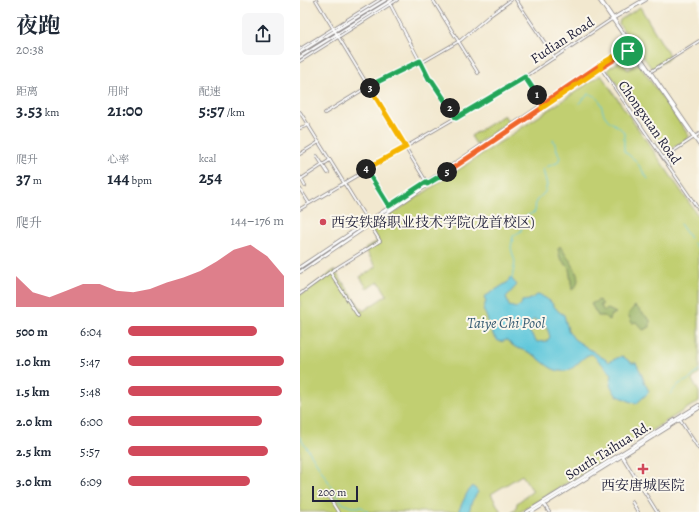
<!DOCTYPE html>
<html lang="zh">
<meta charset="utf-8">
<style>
body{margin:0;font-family:Alegreya,"Noto Serif SC",serif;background:#f6f6f7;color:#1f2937;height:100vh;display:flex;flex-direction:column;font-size:15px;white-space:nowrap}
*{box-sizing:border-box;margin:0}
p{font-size:13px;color:#747a83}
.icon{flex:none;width:22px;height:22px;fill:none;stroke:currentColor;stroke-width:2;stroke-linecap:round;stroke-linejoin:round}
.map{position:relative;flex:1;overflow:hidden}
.panel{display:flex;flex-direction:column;background:#fff;width:300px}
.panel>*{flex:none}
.scale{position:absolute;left:12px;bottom:10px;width:46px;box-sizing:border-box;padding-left:4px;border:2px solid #22223b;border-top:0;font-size:11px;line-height:14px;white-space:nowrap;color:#22223b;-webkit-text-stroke:3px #fbf7ec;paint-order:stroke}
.pin{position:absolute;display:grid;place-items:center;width:34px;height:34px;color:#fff;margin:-17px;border:2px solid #fff;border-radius:50%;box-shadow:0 1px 4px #0007}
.km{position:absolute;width:20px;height:20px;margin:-10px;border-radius:50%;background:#222;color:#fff;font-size:11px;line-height:20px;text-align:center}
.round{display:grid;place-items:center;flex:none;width:42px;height:42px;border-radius:6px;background:#f6f6f7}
.overview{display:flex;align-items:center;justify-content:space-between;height:68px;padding:0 16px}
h1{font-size:22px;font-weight:700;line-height:30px}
.metrics{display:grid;grid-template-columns:repeat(3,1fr);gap:6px;height:68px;padding:4px 16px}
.metrics div{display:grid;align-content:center}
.metrics b{font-size:17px;font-weight:700}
.metrics small{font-size:11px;font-weight:400}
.metrics p{font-size:11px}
.chart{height:112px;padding:8px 16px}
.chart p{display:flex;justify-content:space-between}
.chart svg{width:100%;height:72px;margin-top:4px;fill:#d1495b;opacity:.7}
ul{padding:0 16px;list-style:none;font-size:13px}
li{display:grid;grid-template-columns:64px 48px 1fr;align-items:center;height:30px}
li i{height:10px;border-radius:5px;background:#d1495b}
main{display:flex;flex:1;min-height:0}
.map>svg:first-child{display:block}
</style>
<main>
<section class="panel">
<div class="overview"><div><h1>夜跑</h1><p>20:38</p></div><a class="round"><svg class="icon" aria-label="share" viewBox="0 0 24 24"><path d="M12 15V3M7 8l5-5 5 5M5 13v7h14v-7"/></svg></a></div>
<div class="metrics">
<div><p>距离</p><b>3.53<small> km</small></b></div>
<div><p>用时</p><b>21:00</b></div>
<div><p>配速</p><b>5:57<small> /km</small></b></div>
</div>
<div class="metrics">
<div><p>爬升</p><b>37<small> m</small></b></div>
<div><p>心率</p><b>144<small> bpm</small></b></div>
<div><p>kcal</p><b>254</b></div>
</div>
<div class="chart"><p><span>爬升</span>144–176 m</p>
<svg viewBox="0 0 160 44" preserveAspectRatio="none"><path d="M0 44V25L10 35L20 38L30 34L40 30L50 30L60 34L70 35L80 33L90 29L100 26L110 22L120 16L130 9L140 6L150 13L160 25V44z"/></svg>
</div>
<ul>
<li><b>500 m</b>6:04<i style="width:83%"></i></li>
<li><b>1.0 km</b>5:47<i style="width:100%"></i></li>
<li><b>1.5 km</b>5:48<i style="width:99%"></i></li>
<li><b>2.0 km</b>6:00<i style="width:86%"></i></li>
<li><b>2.5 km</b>5:57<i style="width:90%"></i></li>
<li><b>3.0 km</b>6:09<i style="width:78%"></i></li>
</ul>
</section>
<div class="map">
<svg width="399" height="512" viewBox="0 0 399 512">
<rect width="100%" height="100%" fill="#fbf7ec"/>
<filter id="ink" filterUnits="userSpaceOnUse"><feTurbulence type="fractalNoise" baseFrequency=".025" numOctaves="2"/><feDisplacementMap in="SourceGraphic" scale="8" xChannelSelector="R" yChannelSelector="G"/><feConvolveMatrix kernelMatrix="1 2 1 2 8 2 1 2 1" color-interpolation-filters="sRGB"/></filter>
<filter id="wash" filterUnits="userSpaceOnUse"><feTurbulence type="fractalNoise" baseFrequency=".012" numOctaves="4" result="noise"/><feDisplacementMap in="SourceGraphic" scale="16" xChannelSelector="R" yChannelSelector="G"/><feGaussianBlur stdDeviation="0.9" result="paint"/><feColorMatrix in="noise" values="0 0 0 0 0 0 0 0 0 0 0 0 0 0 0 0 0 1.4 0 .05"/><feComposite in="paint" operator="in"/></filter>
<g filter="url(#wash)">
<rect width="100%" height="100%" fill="#f2e8cf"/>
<path fill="#c1cf71" stroke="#727856" d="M340,7L370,57L352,69L319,24L320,20Z
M321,61L328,70L338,63L389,136L387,139L366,152L364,151L308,71L309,68Z
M301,75L399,217V373L392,380L399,392V401L220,512H211L216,509L217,503L233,491L222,475L191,494L201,512H0V295L26,277L34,270L63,311L87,295L79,282L67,288L60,277L76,267L65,249L78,241L71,228Z
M204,115L209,122L176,144L171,136Z"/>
<path fill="#98b263" stroke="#5d6a4f" d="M260,246C267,258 288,279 272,290L269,268L260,258L258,249Z
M299,300L303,304L300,305L304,311L308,309L316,313L310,316L309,320L304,316H298L291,304Z
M335,306L350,320V327L343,330L336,322L332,323L328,314Z"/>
<path fill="#5fc7db" stroke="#40748b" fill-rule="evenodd" d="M210,277L217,285L206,297L209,306L216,308L221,305L222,301L229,300L239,294L250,301L258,311L264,315L268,330L274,339L303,358H304L308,362L322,356L332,363H336C342,372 343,382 349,391L348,393L336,404L316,395L310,385L312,374L292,354C282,355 276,369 266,371C252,373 244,362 234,355C223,348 216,351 207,340L200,342C189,336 190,320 183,310L186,301L184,297L208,282ZM234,319L247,327L250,337L247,341L237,342L230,333L228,325Z
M173,486L178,492L172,501L169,512H158L167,493Z"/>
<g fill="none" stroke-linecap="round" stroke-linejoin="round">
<path stroke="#5fc7db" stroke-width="1" d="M279,103L289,94C304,97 300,109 305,116C310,124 318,125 324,132V151L336,161
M338,164L348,179
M380,224L390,238
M394,243L399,250
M212,279L215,262L211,248L213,236L221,231L224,217L235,212L236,201L245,192L247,185L243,170L246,167L257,163L260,158L253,139
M370,394L379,384L390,379L399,370
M0,437L42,503L51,507H62L68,512"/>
</g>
</g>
<g filter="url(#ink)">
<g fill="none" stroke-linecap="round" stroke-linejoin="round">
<g stroke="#8a8585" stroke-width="3.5">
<path id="minor" d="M16,0L127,183
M133,0L178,73
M216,0L255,58
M299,0L399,145
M301,0L399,142
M89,2L129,79L132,81L156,118
M313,18L343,0
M0,49L79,0
M0,61L97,0
M121,63L161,40L189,16L211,0
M301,68L399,210
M350,72L399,41
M225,76L242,103
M0,112L80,241L30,272L0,294
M25,113L69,86L120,61
M0,128L9,125
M0,154L19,142
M17,156L28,173
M363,158L399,134
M66,169L89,206
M0,177L5,186
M1,179L30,160
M0,189L9,203
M0,209L225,77L309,21L346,0
M30,272L58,316
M380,420L399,449
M322,456L357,512
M28,496L38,512
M332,502L338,512
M243,503L249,512"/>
</g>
<g stroke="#8a8585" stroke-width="4">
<path id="major" d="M0,52L85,0
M0,57L92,0
M0,267L332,45
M0,272L217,124L334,47
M227,512L399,405
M232,512L399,408"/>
</g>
<use href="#minor" stroke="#fff" stroke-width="2"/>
<use href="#major" stroke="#fff" stroke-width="2.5"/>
</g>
</g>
<g fill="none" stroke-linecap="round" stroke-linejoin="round" filter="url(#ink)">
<g stroke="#fff" stroke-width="8">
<path id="split-1" d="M237,95L242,104L300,65L301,68L328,51"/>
</g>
<g stroke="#fff" stroke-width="8">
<path id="split-2" d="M150,108L156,118L225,77L237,95"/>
</g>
<g stroke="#fff" stroke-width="8">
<path id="split-3" d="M70,88L69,86L120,61L129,79L132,81L150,108"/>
</g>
<g stroke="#fff" stroke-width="8">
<path id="split-4" d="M66,169L106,147L70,88"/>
</g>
<g stroke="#fff" stroke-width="8">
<path id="split-5" d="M66,169L89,206L126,182L127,184L147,172"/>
</g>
<g stroke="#fff" stroke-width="8">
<path id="split-6" d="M147,172L242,108"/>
</g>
<g stroke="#fff" stroke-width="8">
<path id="split-7" d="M242,108L301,68L300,65L331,46L332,48L328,51"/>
</g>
<use href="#split-1" stroke="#f0652b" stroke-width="5"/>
<use href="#split-2" stroke="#22a559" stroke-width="5"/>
<use href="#split-3" stroke="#22a559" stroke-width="5"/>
<use href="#split-4" stroke="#f5b400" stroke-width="5"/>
<use href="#split-5" stroke="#22a559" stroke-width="5"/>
<use href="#split-6" stroke="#f0652b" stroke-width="5"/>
<use href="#split-7" stroke="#f5b400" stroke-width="5"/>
</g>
<g fill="#d1495b" stroke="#fbf7ec" stroke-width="1.5">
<circle cx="23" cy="222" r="4"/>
<path d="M341 463h4v4h4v4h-4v4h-4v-4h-4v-4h4z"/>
</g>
<g text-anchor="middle" stroke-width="4" stroke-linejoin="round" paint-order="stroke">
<g font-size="14" fill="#22223b" stroke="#fbf7ec">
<text transform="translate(262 40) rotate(-33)" y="5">Fudian Road</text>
<text transform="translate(350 122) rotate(55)" y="5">Chongxuan Road</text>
<text transform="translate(308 450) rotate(-32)" y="5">South Taihua Rd.</text>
</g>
<g font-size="14" fill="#22223b" stroke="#fbf7ec" text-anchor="start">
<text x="31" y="227">西安铁路职业技术学院(龙首校区)</text>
<text x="343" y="490" text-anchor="middle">西安唐城医院</text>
</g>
<g font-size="15" font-style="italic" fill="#375c73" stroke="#fbf7ec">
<text x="206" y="328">Taiye Chi Pool</text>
</g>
</g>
</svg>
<div class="scale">200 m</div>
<div class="pin" style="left:328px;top:51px;background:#1e9e55"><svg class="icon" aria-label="arrive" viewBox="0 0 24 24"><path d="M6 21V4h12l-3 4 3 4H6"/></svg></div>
<b class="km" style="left:237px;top:95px">1</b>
<b class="km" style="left:150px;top:108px">2</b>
<b class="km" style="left:70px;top:88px">3</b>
<b class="km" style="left:66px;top:169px">4</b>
<b class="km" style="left:147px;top:172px">5</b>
</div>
</main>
